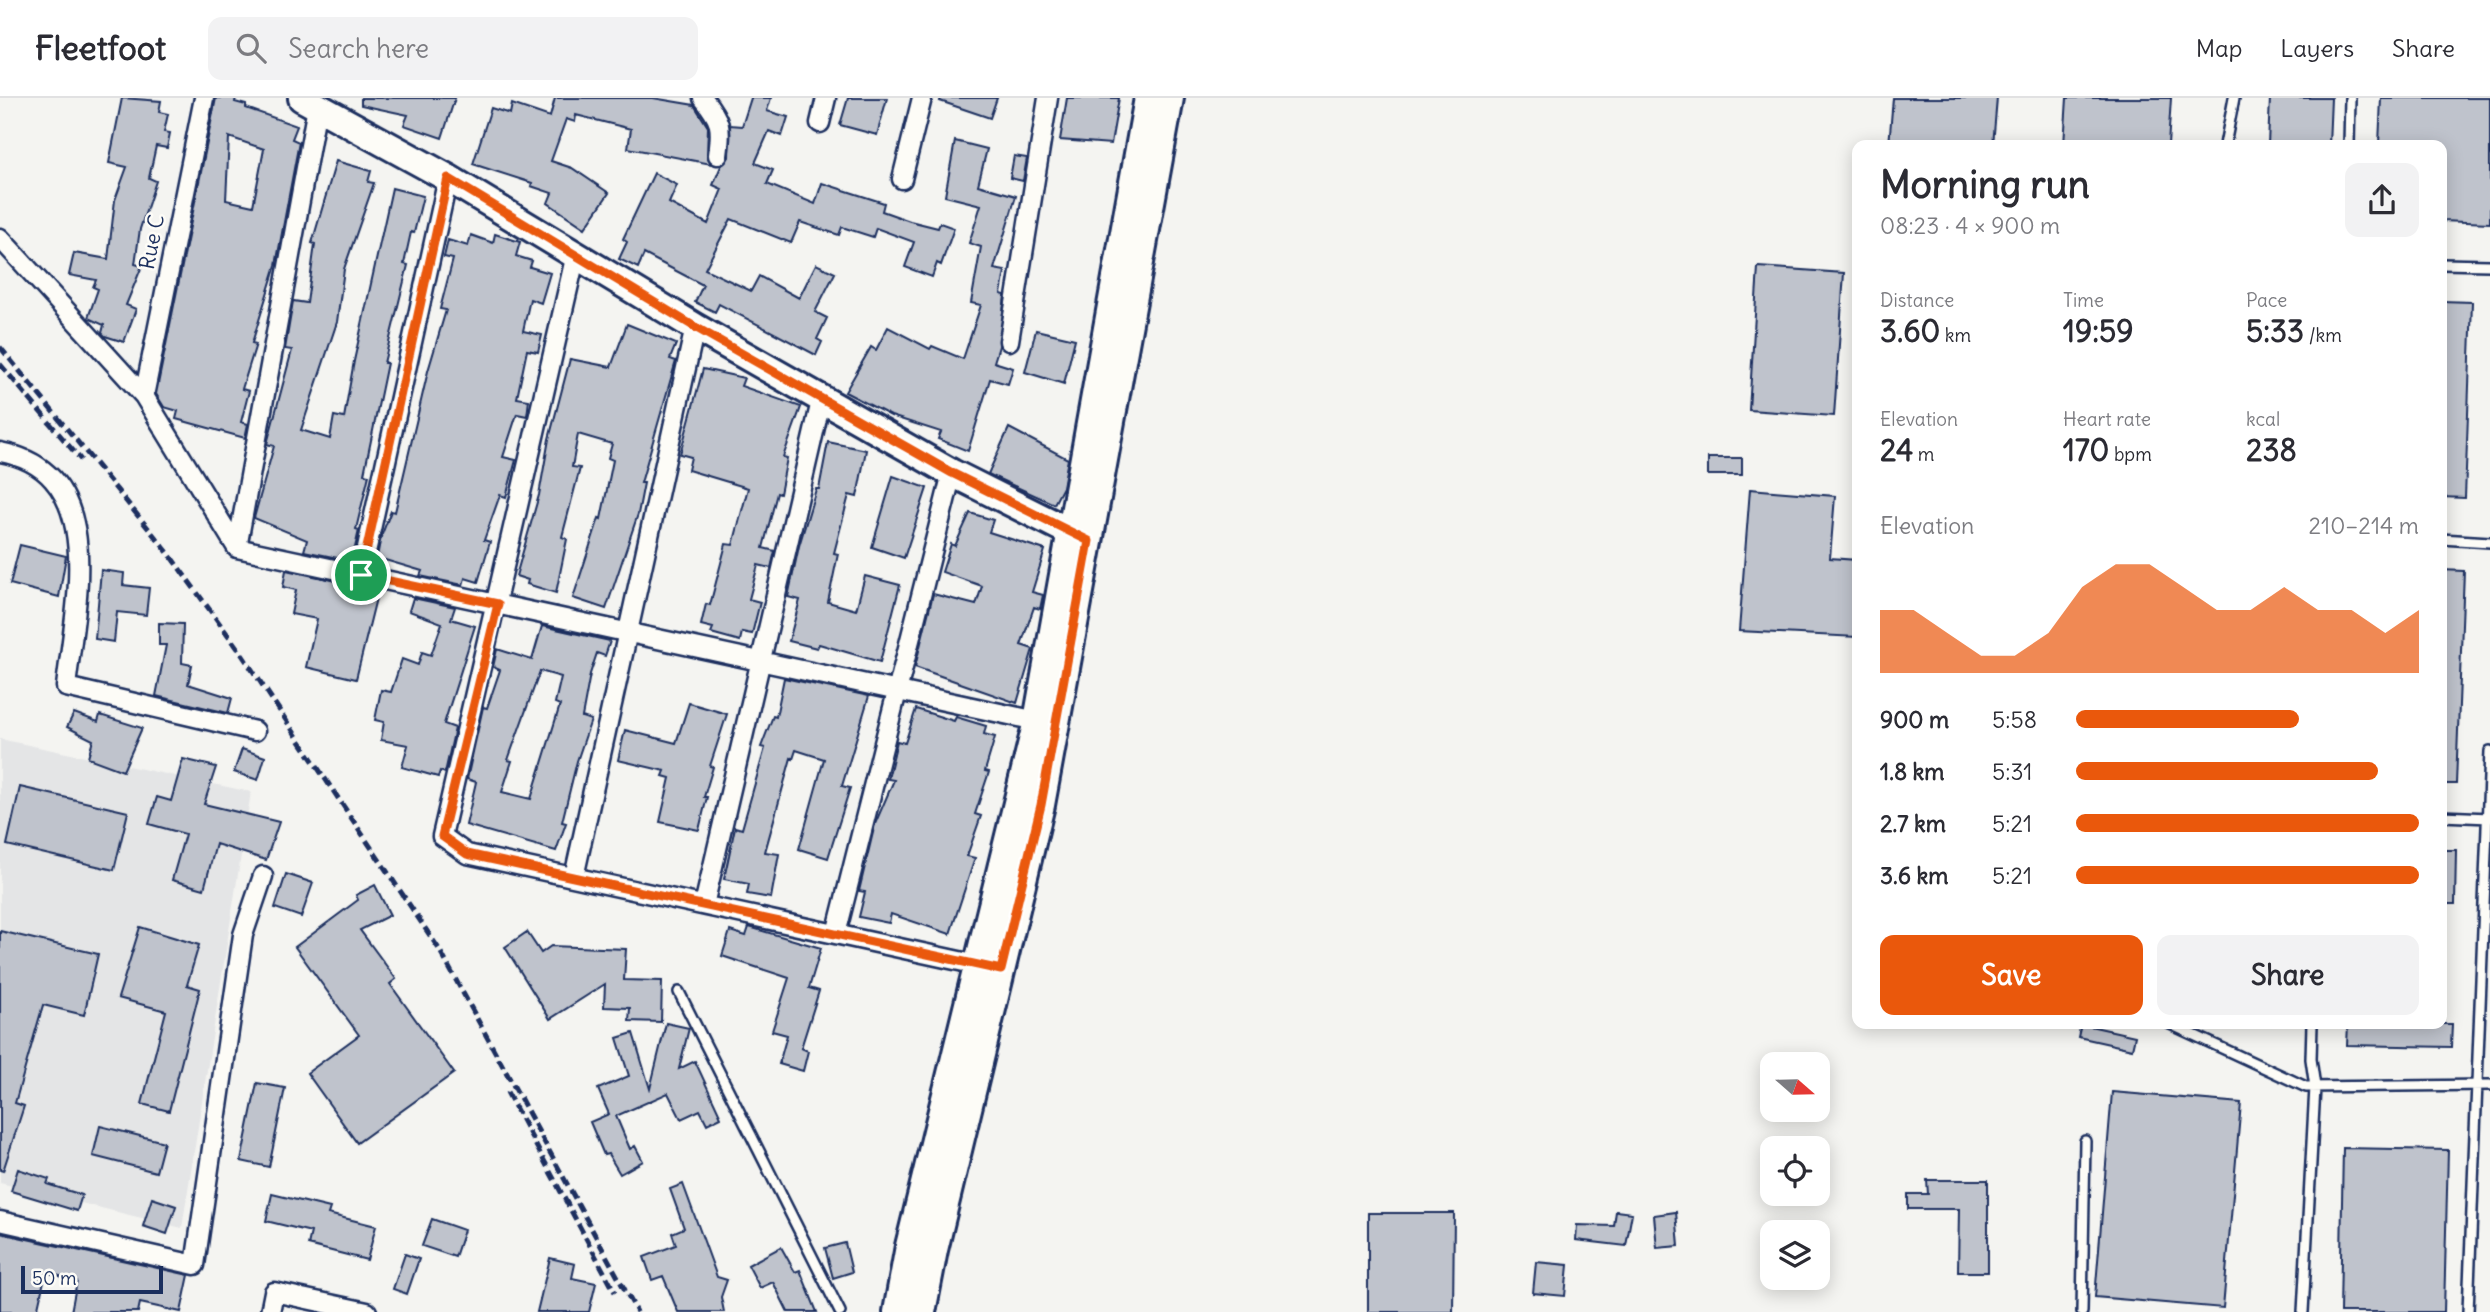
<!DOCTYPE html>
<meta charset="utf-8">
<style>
body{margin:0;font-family:Delius,sans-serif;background:#f2f2f3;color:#2b2b33;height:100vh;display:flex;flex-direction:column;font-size:26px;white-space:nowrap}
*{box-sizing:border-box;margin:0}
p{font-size:23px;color:#7c7c81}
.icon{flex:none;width:38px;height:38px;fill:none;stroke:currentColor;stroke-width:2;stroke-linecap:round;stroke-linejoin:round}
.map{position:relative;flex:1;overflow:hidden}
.details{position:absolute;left:1852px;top:42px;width:595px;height:889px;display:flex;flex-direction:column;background:#fff;border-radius:14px;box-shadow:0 4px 18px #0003}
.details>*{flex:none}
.needle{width:46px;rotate:110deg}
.controls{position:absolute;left:1760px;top:954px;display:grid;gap:14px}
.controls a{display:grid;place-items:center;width:70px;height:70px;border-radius:14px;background:#fff;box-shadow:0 4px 18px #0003;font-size:35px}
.scale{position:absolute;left:21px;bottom:18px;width:142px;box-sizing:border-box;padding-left:7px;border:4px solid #1b2f5e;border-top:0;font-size:19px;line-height:24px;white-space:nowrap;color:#1b2f5e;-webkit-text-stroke:5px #fdfcf7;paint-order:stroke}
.pin{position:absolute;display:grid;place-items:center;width:60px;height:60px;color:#fff;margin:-30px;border:4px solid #fff;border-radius:50%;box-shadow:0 2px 7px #0007}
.round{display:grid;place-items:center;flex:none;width:74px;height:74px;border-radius:14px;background:#f2f2f3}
.head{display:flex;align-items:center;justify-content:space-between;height:119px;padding:0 28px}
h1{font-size:38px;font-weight:700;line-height:52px}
.figures{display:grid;grid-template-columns:repeat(3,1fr);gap:10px;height:119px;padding:7px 28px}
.figures div{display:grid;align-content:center}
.figures b{font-size:30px;font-weight:700}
.figures small{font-size:19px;font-weight:400}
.figures p{font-size:19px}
.chart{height:196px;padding:14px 28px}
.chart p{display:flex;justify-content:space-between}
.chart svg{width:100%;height:126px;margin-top:7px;fill:#ea580c;opacity:.7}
.button{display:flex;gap:14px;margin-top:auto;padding:14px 28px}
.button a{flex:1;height:80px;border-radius:14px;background:#ea580c;color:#fff;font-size:28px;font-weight:700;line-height:80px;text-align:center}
.button a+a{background:#f2f2f3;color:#2b2b33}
ul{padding:0 28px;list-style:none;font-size:23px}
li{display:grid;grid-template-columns:112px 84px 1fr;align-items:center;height:52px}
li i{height:18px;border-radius:9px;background:#ea580c}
header{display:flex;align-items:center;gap:42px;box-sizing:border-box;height:98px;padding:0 35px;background:#fff;border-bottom:2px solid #e1e1e2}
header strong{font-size:33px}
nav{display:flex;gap:38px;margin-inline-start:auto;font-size:24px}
.search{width:490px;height:63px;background:#f2f2f3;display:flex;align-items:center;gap:18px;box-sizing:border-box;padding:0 24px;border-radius:14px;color:#7c7c81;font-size:26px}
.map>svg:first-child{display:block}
</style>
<header>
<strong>Fleetfoot</strong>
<div class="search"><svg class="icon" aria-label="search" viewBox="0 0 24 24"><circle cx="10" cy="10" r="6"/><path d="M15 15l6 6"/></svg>Search here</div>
<nav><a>Map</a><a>Layers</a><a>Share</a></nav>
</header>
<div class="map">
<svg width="2490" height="1214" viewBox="0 0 2490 1214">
<rect width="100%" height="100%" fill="#f4f4f1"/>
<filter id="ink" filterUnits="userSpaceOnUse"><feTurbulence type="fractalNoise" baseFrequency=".0143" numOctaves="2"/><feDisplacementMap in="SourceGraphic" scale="14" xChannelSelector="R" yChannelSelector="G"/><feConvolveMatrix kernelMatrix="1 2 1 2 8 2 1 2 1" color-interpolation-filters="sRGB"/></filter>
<g filter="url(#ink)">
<path fill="#e4e5e6" d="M0,641L251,694L182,1130L0,1085Z"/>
<path fill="#bfc3cc" stroke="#1b2f5e" stroke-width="2" fill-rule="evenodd" d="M122,0L161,3L159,14L168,16L164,34L170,35L167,50L156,48L149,80L156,83L140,131L135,166L142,168L126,207L136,211L124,244L105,238L102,235L104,227L88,220L98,191L93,189L96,182L69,177L74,155L108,161L115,102L127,69L109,65Z
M216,0H236L235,4L246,7V10L297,28L292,41L299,44L276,167L252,245L256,246L242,291L249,293L241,324L248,326L245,340L176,321L178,313L164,309L156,296ZM229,39L264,51L253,108L226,102Z
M361,0H455L442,40L404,27L408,17L361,7Z
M555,0H653L694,7L708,29L707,56L711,66L628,50L631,31L576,17L575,24L566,21L551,63L572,70L609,95L585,130L548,105L552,95L531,88L532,85L473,66L491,10L510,16L512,6L550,19Z
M751,0H771L767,13L788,19L782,38L769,33L755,65L773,72L767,86L815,106L822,85L884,105L882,113L910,123L938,130L940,125L954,130L941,167L937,165L932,179L905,169L914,144L876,130L873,139L842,129L839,137L800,124L791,145L731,121L705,171L751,193L759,178L799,200L816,166L835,175L815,214L827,220L817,241L822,244L816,257L719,206L715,214L695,204L703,187L644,156L638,170L619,161L627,144L623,141L654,75L677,87L669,105L708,126L722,91L713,87L721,68L729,59L730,27L742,28Z
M848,0H887L877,37L840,27Z
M941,0H997L990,20L940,3Z
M1067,0H1119L1111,46L1060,42Z
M1893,0H1997L1993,47H1889Z
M2067,0H2171L2168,47H2064Z
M2270,0H2331L2329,47H2268Z
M2381,0H2490V125L2441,123V47H2379Z
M955,43L987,51L978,87L1016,98L994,171L1005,173L1001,196L1005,197L999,248L994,264L1013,270L1008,286L990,281L968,353L938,341L941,334L891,318L845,294L871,249L876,252L888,229L930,251L932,248L963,261L981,207L971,205L981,149L969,145L981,107L945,98Z
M1014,58L1027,60L1023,83L1010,80Z
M336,63L371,73L368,84L374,85L344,171L337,224L301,332L330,341L334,318L344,320L354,263L392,90L423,98L414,135L411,134L404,166L408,167L384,265H387L364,376L369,377L356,431L359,432L352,463L304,453L307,442L254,420L274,348L267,346L292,252L285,251L293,203L307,205L315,146L312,145Z
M495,136L520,144L516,158L532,163L530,169L550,175L541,205L530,201L523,233L542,237L538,254L527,252L517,300L529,302L527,318L517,316L503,359L516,362L506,399L500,397L484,442L490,444L478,484L465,480L463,487L420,478L422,473L385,462L383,470L375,468L381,439L391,413L395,414L428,273L446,212L440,211L453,161L444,159L448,142L468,148L471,137L493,145Z
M1758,169L1844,175L1834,318L1749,312Z
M2441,203L2472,204L2465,400L2441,399Z
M627,226L676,246L670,261L676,263L641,385H644L638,416L606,511L573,500L599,420L601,421L613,362L608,360L612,346L578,336L572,369L580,370L562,439L567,441L556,495L527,486L528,482L516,478L539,397L549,341L570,261L611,269Z
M1036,232L1075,241L1064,286L1025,274Z
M703,271L744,280L741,288L801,309L783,359L787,360L780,396L777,395L763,450L775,453L771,470L758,467L749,501L760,504L752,536L742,534L740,543L711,535L713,530L701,527L706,506L710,507L726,446L733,447L748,390L688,372L691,359L680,356Z
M1009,330L1068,361L1063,389L1054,406L988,376Z
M828,344L866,352L857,399L849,397L834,455L838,456L828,504L856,512L865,478L900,487L880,564L819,546L817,550L789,543L800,502L788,499L799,448L816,391H819Z
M1708,360H1742V377H1708Z
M893,378L927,390L904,460L872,449Z
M1750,391L1835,398L1830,460L1857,462V539L1739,533Z
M970,415L993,422L989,434L1045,452L1032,494L1043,497L1040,511L1034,509L1021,547L1033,551L1017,605L915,569L933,496L976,507L982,488L942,474L951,446L955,448Z
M20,447L66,458L59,499L10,486Z
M101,472L124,475L123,487L149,490L146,517L117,514L114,544L95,541Z
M286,472L378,492L356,581L306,569L317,521L291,516L296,492L283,489Z
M2441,472L2464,473L2456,686H2441Z
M413,500L455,509L451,521L475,528L444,626L455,630L445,675L440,673L438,679L402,669L408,647L381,642L384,624L375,622L381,592L391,594L402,561L418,567L422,554L431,557L442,525L409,513Z
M159,525L183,526L182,565L192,567L188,586L232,600L228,615L156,598L166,547H159Z
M542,528L610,543L605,558L597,555L590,576L582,619L591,622L577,663L562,724L566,725L556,753L466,727L476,684L467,681L483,609L487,610L500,572L493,569L497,551L532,562ZM540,573L561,579L555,605L560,607L531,701L502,694L512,663L508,662Z
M784,580L869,598L842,688L850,690L828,760L799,751L824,661L796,652L793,661L791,660L765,754L779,756L771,800L747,796L749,786L724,781L735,729L742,731L765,650L761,649L773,618L776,619Z
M689,605L727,616L710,668L713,669L704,699H707L699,732L660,724L670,680L663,678L665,673L618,662L625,632L676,645Z
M916,611L954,623L956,619L986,628L984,636L995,639L985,673L989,674L975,716L981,718L967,758L975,760L950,836L891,816L889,825L859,819L865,794L859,793L875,726L894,682L888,681L897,643L905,645Z
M74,615L98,624L100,617L142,630L123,673L88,660L93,642L67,629Z
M242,651L265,659L258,682L234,674Z
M183,661L216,669L204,706L279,724L266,762L216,746L204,791L172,782L185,736L149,726L157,699L171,703Z
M20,689L128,714L114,772L7,747Z
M2441,752H2456L2455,806H2441Z
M286,776L313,785L301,819L275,810Z
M375,787L390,817L360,832L396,881L390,886L454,975L357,1045L307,975L359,937L295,849L358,802L356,797Z
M140,829L199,847L187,887L200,891L169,1013L142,1006L166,913L118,900Z
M749,829L821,850L809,890L819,893L801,950L808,953L803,973L779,966L787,937L772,933L789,880L722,858L730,833L746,838Z
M0,833L98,856L84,917L43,907L15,1005L24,1008L3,1073L0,1072Z
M527,834L541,855L551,848L626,851L624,882L662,883L661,924L629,923L630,910L604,909L605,886L550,921L505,849Z
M666,925L689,930L679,971L695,963L721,1019L707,1026L700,1012L681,1021L668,995L616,1018L630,1051L635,1048L643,1063L620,1076L608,1056L604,1057L590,1024L609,1016L598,991L629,978L617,940L633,935L650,991Z
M2081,926L2135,938L2132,951L2078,939Z
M2348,926H2452L2451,949L2347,947Z
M257,985L285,990L269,1069L241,1063Z
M2112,994L2241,1005L2223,1210L2095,1199Z
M100,1028L164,1044L156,1074L93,1058Z
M2343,1050L2448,1052L2444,1214H2340Z
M18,1071L49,1081L47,1086L82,1097L77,1113L11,1093Z
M1927,1082H1988V1174H1958L1959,1111H1908V1096H1928Z
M683,1086L717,1179L727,1182L721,1199L724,1214H678L663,1178L652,1182L644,1159L676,1147L672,1135L684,1130L670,1091Z
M272,1096L330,1110L328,1116L376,1128L367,1162L308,1147L311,1134L266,1123Z
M152,1100L176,1108L167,1136L143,1128Z
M1616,1113L1632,1115L1626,1148L1576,1142L1577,1127L1614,1128Z
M1676,1114L1679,1148L1657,1150L1654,1117Z
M1368,1115H1454L1453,1214H1368Z
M432,1121L464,1132L455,1159L422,1148Z
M0,1135L189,1177L181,1214L140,1205L138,1214H71L77,1183L46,1174L37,1214H0Z
M845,1145L852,1174L833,1180L825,1150Z
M781,1149L795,1174L800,1172L817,1214H788L773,1184L760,1190L748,1167Z
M405,1156L419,1161L407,1196L393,1191Z
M550,1160L575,1166L572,1180L596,1185L589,1214H537Z
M1536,1164L1568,1167L1565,1198L1533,1195Z"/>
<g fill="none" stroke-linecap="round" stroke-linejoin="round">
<g stroke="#1b2f5e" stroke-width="14">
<path id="lane" d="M2225,47L2234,0
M2349,47L2350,0
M2441,166L2490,167
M2441,441L2490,444
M2441,718L2490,720
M679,894L840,1214
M2170,926L2306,989L2490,987
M2082,1214L2085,1043
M2303,1214L2315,989L2311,961L2312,926
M2468,1214L2490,653"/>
</g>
<g stroke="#1b2f5e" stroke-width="23">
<path id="street" d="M703,0C721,23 722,28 718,57
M317,9L237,450L1037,623
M820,25L826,0
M902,81L922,0
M0,140L144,298L237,450
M576,156L442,738L467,756L987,869
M1009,243L1048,0
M144,298L204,0
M0,354C111,374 74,511 66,589L255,633
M361,477L448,80
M574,779L695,229
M704,807L822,299
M836,836L952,375
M0,1123L195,1167L243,837L263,778
M270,1214L274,1194L367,1214"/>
</g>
<g stroke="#1b2f5e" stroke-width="32">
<path id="secondary" d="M302,0L448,80L695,229L952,375L1084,441
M897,1214L909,1148L1037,623L1148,0
M922,1214L934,1152L1041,707L1170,0"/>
</g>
<use href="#lane" stroke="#fdfcf7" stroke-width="9"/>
<use href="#street" stroke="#fdfcf7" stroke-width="18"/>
<use href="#secondary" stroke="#fdfcf7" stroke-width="26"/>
<path stroke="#1b2f5e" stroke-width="5" stroke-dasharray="10 5" stroke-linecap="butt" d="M0,249L166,452L239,552L439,851L637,1214
M0,266L81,362
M507,994L615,1194"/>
</g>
</g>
<g fill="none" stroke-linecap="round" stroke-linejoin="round" filter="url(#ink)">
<g stroke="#fff" stroke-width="14">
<path id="route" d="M448,80L695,229L952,375L1089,443L1041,707L1001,872L467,756L442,738L498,506L361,477Z"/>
</g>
<use href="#route" stroke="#ea580c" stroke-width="9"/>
</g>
<g text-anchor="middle" stroke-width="5" stroke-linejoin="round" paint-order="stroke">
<g font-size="21" fill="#1b2f5e" stroke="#fdfcf7">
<text transform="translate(152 144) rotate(-79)" y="7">Rue C</text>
</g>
</g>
</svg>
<div class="controls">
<a><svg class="needle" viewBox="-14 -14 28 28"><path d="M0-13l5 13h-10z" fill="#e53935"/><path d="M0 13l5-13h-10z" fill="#7c7c81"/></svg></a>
<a><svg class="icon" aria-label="locate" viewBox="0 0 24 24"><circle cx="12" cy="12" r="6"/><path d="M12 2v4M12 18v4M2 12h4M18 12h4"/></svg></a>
<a><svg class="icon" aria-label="layers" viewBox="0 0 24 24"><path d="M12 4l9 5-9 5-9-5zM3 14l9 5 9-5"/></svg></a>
</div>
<div class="scale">50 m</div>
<div class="pin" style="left:361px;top:477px;background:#1e9e55"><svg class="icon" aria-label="arrive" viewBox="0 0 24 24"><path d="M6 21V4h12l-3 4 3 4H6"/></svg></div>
<section class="details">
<div class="head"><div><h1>Morning run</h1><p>08:23 · 4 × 900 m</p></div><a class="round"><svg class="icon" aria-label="share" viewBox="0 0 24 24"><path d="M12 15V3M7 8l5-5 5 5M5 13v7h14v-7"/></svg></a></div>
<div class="figures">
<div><p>Distance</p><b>3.60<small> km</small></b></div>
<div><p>Time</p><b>19:59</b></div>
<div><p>Pace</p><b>5:33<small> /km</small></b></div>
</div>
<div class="figures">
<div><p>Elevation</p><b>24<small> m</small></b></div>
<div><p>Heart rate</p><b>170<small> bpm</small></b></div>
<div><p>kcal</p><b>238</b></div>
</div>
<div class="chart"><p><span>Elevation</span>210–214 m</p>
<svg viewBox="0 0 160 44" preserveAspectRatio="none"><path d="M0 44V22L10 22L20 30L30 38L40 38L50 30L60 14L70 6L80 6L90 14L100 22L110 22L120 14L130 22L140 22L150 30L160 22V44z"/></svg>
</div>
<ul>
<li><b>900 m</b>5:58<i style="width:65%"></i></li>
<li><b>1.8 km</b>5:31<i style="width:88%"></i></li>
<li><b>2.7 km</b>5:21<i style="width:100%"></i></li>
<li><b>3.6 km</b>5:21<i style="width:100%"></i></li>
</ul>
<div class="button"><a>Save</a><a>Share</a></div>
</section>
</div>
